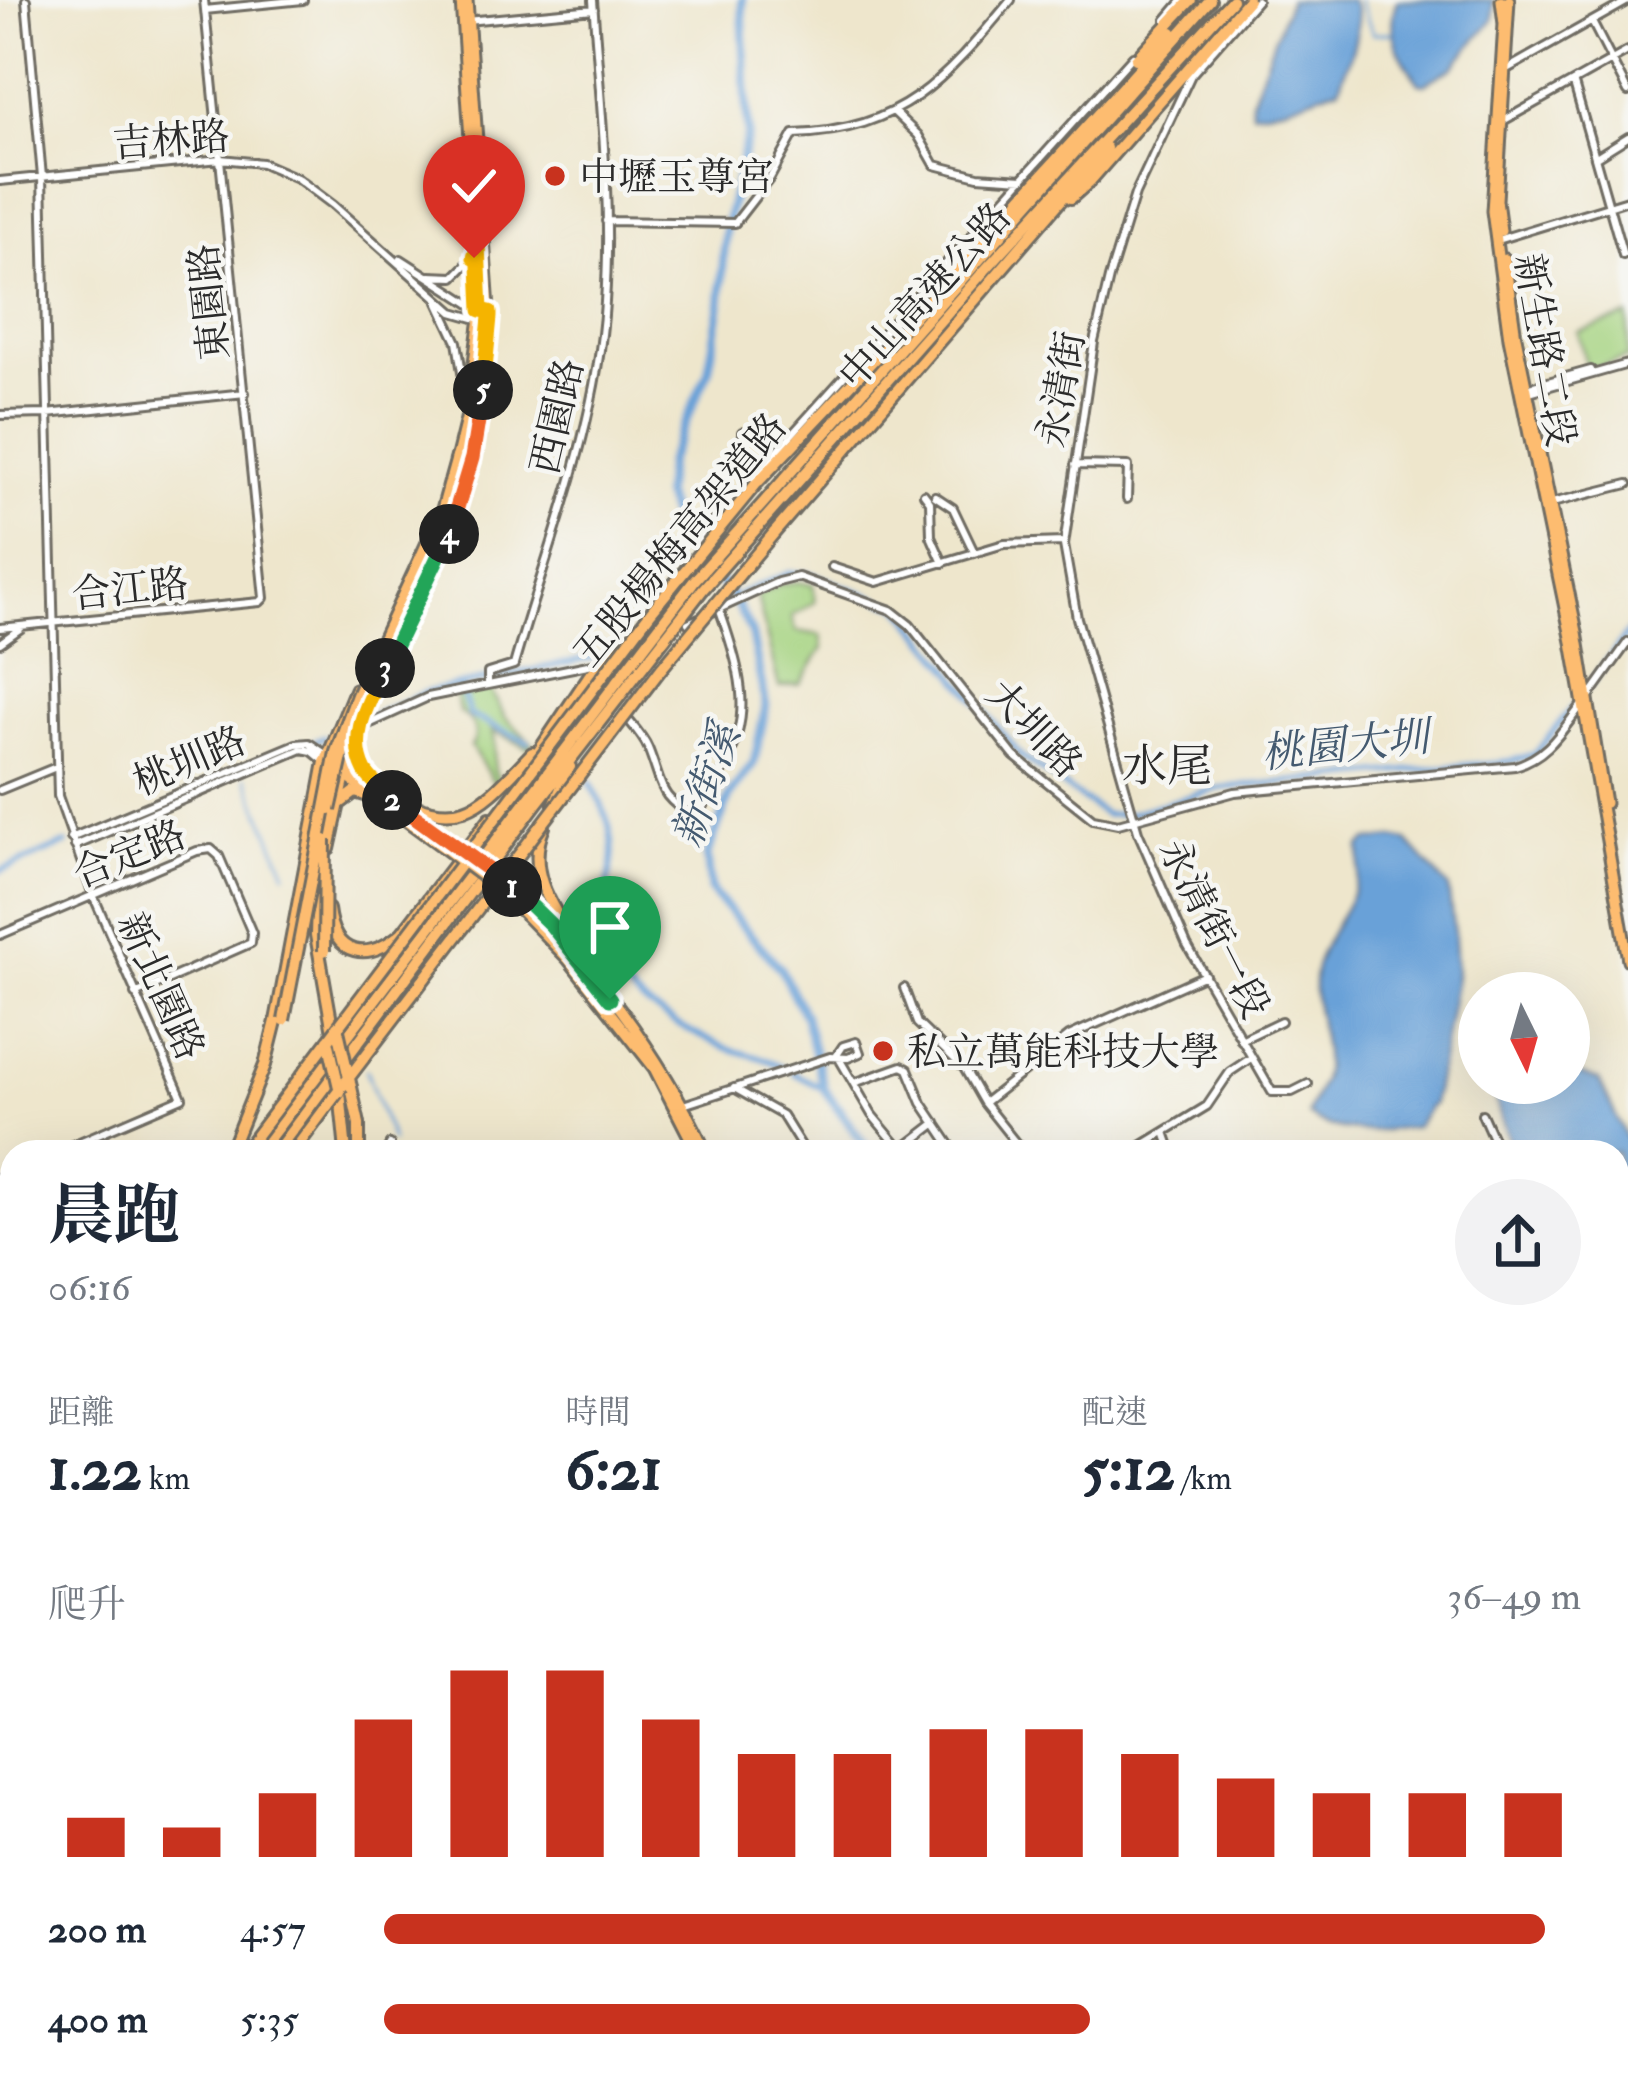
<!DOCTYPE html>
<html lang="zh-TW">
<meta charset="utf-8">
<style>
body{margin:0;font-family:"IM FELL Double Pica","Noto Serif TC",serif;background:#f2f2f3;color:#1f2937;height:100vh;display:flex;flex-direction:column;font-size:45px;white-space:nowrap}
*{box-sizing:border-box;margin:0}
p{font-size:39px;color:#747a83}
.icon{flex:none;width:66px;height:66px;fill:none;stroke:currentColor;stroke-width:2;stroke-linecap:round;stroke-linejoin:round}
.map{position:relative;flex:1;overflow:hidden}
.panel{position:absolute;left:0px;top:1140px;width:1629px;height:951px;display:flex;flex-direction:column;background:#fff;border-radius:36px 36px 0 0;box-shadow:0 12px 48px #0002}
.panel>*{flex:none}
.needle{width:78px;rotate:175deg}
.controls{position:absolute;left:1458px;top:972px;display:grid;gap:24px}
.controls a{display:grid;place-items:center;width:132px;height:132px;border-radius:50%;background:#fff;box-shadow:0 12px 48px #0002;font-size:60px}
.pin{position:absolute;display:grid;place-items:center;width:102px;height:102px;color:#fff;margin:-123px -51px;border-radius:50% 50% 50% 0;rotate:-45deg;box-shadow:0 0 12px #0007}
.pin .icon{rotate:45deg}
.km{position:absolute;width:60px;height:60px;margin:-30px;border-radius:50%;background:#222;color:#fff;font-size:33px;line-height:60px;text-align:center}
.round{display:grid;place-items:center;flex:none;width:126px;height:126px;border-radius:63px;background:#f2f2f3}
.headline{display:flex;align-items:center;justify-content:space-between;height:204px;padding:0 48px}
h1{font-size:66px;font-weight:700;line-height:90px}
.stats{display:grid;grid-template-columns:repeat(3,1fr);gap:18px;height:204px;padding:12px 48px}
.stats div{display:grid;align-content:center}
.stats b{font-size:60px;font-weight:700}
.stats small{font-size:33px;font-weight:400}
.stats p{font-size:33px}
.chart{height:336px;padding:24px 48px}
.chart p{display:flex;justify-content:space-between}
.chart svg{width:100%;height:216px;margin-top:12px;stroke:#c8321e;stroke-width:6}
ul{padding:0 48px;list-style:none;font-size:39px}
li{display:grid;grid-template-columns:192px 144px 1fr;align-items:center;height:90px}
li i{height:30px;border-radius:15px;background:#c8321e}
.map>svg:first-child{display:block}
</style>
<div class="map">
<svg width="1628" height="2090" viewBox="0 0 1628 2090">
<rect width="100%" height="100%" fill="#f6f6f2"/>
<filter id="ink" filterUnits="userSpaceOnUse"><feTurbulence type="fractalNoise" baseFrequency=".00833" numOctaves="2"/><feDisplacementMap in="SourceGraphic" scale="24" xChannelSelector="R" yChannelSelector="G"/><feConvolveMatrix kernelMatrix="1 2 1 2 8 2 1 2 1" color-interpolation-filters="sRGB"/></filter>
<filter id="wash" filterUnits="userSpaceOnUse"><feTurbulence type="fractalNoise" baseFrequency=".004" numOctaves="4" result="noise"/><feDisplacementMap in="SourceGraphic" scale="48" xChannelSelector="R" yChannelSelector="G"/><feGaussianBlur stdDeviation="2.7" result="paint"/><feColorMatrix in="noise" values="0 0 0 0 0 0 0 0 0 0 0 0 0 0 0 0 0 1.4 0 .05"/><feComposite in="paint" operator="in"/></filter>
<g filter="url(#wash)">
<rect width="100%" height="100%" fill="#eee6cc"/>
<path fill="#a5d380" stroke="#687f56" stroke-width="3" d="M1628,316V358L1587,369L1578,332Z
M798,582L813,585L815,602L792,616L796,631L821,635L823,648L800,684L779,687L757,596L781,584Z
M489,687L505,717L533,744L531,749L492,730C500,747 488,763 499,779L494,783L471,746C480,734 473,719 460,713L455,695Z"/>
<path fill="#69a1d8" stroke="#4a6682" stroke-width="3" d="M1289,0H1351C1368,25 1347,61 1339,87L1284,107L1252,112L1251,101Z
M1397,0H1493V20L1453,67L1425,84L1419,83C1400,56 1384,33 1397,0Z
M1393,838L1407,841L1448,887L1454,933L1456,977L1442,1056L1433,1103L1415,1127C1381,1131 1336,1137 1308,1115C1311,1099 1322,1089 1324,1072C1328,1034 1305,997 1318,961C1332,920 1364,895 1360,848L1367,841Z
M1569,1071L1599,1080L1628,1142V1306L1617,1305V1152H1513L1489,1083H1569Z"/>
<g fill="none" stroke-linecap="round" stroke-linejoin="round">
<path stroke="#69a1d8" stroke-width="3" d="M1359,0L1373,33H1391
M246,777L286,873
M366,1070L392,1141"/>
<path stroke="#69a1d8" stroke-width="6" d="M741,593L790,573L811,574L900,607L979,704
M1589,686L1628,632
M460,687L470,715L528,742
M983,708L1021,756L1105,815L1128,814L1220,788L1511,761L1535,754L1581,697
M367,718L426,692L601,656
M316,740L324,737
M590,782C629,850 611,872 588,941C613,990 672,1025 722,1046C742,1055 766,1056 785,1068
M0,871L66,844
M794,1073L824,1089"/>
<path stroke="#69a1d8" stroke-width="9" d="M742,0L748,134L726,225L720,307L708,372L668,461L664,494L676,531L733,597L751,632L766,706L754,762L730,795L707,855L711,891L780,968L805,1017L824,1089L870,1152"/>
</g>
</g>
<g filter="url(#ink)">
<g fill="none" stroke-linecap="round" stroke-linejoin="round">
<g stroke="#6f6c63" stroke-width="12">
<path id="minor" d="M26,0L42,177L58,796L93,895L182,1098L56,1152
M1257,0L1191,75L1135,194L1109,278L1094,342L1064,545L1077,618L1138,832L1187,945L1272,1092H1292L1308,1084
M205,10L303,0
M1166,20L1183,0
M466,21L594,9
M1592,22L1628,92
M1507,69L1628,1
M1574,84L1623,255
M895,113L918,135L935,165L978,176L1023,179
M1503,121L1628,51
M1596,157L1628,137
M0,181L220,159L262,163L297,178L333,205L453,312L481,320
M606,221L735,223L770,178L794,134C904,130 945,79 1011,0
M1497,240L1628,200
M401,259L480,310
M430,276L454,277L474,257
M438,302L457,342L466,397
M1523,389L1591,370
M1529,392L1628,364
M0,415L47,414L245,393
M742,432L782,438
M1075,465L1128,466L1127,499
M924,494L930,502L931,536L943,563
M935,496L953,508L974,552
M1552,503L1628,484
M694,543L1133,56
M832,567L877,582L1004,544L1064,542
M688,623L778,582L798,577L891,610L910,625L1014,756L1093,819L1118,824L1235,792L1515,766C1548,756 1561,732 1581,706
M0,628L260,602L264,598L204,0
M0,643L21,628
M488,683V673L514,665C548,546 597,427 605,302C612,202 600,99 593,0
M1588,698L1628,642
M625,716C633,726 643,736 648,748C664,788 656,794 696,819C749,731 754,708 720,611
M360,728L428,697L598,663
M0,790L56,767
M71,838L296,744L309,743L327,755
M75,846L302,749L312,751L323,760
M0,935L197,851L211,849L219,856L252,933L251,943L135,994
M904,988L917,1023L964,1068L984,1103L1023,1152
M1241,1040L1281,1021
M837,1055L872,1115L903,1152
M854,1083L902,1066L908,1069L922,1103L955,1152
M734,1088L782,1115L805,1152
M984,1103L1069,1036L1205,975
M680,1106L830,1057L848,1058L860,1053L856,1042L843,1046L837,1055
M1482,1114L1499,1152
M1165,1132L1172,1152
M901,1150L936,1123
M386,1152L390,1144
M1131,1152L1207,1106L1230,1072L1251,1058
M7,1173L12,1187
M0,1176L12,1171
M1617,1321H1628
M0,1325L12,1321
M1617,1486L1628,1485
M1617,1609H1628
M0,1686L12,1704
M1617,1840L1628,1853
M1617,1944L1628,1935
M1617,2036L1626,2041
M1617,2075L1628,2088
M132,2079L134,2090
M153,2079L155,2090
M314,2079L317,2085L337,2090
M567,2079L575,2090
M771,2079L772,2090
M925,2079L926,2090
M1081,2079L1082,2090
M1512,2079L1529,2090
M181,2090L198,2079"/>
</g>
<g stroke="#6f6c63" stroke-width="15">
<path id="major" d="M467,0L490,323
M1501,0L1504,24L1492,211L1509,338L1572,642L1628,960
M1501,231L1497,200L1509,0
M1505,259L1516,337L1577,632L1605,803
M456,460L467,415L481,310L461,0
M358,739L365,771L376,783
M330,765L325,762L355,689
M344,766L448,838
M344,775L441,846
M345,776L366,707L448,537L472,458L484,388
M510,885C590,960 660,1053 706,1152
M504,893L568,959L654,1068L697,1152
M1180,2079L1183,2090
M1188,2079L1191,2090"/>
</g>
<g stroke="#6f6c63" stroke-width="16">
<path id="highway" d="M1136,59L1191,0
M1071,198L1090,181L1248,0
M756,484L899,333L1172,32
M442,511L457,457
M450,514L469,447L490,317
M774,533L1106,148
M527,769L589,676L621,647
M387,793C462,833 479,808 532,753
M339,804L355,792L375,798
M554,805L570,767
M544,827C517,888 581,935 600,987
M329,849L345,776
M318,869L316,935L333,1032
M328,909C334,958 368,962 402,933L490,818
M351,1087L359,1124V1152
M340,1092L346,1152
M230,1152L265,1065L276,1021L325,762
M259,1152L694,581L1210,0
M276,1152L536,804L703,589L986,269L1232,0
M293,1152L328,1105
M0,1470L12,1455
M0,1490L12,1474
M0,1513L12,1498
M0,1538L12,1521"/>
</g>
<use href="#minor" stroke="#fff" stroke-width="6"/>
<use href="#major" stroke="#fdbc70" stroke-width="9"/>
<use href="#highway" stroke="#fdbc70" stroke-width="10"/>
<g stroke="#6f6c63" stroke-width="15" stroke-linecap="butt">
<path id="major-bridge" d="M448,838L510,885
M441,846L504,893"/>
</g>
<g stroke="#6f6c63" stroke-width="16" stroke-linecap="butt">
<path id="highway-bridge" d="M404,615L450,514
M330,810L343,753L370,685
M324,951L325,840
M284,1020L336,752L357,695L442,511
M337,1026L351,1087
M328,1040L340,1092
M328,1105L661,669L774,533
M244,1152L651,612L756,484"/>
</g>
<use href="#major-bridge" stroke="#fdbc70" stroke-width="9"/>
<use href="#highway-bridge" stroke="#fdbc70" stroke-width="10"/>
</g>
</g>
<g fill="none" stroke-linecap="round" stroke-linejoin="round" filter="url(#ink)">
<g stroke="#fff" stroke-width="24">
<path id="split-1" d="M512,887L552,926L610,999"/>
</g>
<g stroke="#fff" stroke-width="24">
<path id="split-2" d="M392,800L512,887"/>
</g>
<g stroke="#fff" stroke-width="24">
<path id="split-3" d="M385,668C370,699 347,736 365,771C372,782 384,790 392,800"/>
</g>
<g stroke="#fff" stroke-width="24">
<path id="split-4" d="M385,668L449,534"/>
</g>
<g stroke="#fff" stroke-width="24">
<path id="split-5" d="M449,534L472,458L483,390"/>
</g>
<g stroke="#fff" stroke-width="24">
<path id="split-6" d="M474,258L478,245L481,310L490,312V317L483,390"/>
</g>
<use href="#split-1" stroke="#22a559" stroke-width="15"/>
<use href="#split-2" stroke="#f0652b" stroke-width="15"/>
<use href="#split-3" stroke="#f5b400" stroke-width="15"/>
<use href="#split-4" stroke="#22a559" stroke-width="15"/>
<use href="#split-5" stroke="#f0652b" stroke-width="15"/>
<use href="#split-6" stroke="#f5b400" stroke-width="15"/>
</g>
<g fill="#c8321e" stroke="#f6f6f2" stroke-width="4.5">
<circle cx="555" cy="176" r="12"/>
<circle cx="883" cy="1051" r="12"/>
</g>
<g text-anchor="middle" stroke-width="9" stroke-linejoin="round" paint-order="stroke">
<g font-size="39" fill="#2b2b2b" stroke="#f6f6f2">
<text transform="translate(171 139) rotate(-4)" y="14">吉林路</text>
<text transform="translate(924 295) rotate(-48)" y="14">中山高速公路</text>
<text transform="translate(208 302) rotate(-96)" y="14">東園路</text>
<text transform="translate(1546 350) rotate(80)" y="14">新生路二段</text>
<text transform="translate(1060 389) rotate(-80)" y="14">永清街</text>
<text transform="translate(556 416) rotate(-77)" y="14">西園路</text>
<text transform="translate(679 539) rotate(-51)" y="14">五股楊梅高架道路</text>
<text transform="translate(130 588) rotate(-6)" y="14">合江路</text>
<text transform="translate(1035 728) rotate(46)" y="14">大圳路</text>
<text transform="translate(189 760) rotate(-23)" y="14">桃圳路</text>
<text transform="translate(129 853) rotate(-22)" y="14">合定路</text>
<text transform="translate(1215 928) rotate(63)" y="14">永清街一段</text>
<text transform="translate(162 986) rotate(66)" y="14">新北園路</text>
</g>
<g font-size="39" fill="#2b2b2b" stroke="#f6f6f2" text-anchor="start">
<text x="579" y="190">中壢玉尊宮</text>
<text x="907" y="1065">私立萬能科技大學</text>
</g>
<g font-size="42" font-style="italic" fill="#445a70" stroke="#f6f6f2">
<text transform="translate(1345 744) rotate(-6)" y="15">桃園大圳</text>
<text transform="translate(705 785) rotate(-71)" y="15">新街溪</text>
</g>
<g font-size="45" fill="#2b2b2b" stroke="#f6f6f2">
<text x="1167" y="781">水尾</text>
</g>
</g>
</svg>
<div class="controls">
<a><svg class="needle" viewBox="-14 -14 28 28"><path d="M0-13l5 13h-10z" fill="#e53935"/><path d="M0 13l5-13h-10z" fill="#747a83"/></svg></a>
</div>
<div class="pin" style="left:610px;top:999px;background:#1e9e55"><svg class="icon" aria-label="arrive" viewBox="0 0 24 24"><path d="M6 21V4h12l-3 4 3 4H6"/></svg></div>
<div class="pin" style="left:474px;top:258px;background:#d93025"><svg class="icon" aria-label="check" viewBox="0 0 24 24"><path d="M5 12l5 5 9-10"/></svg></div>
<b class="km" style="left:512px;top:887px">1</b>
<b class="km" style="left:392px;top:800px">2</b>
<b class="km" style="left:385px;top:668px">3</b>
<b class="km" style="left:449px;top:534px">4</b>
<b class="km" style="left:483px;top:390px">5</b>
<section class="panel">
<div class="headline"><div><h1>晨跑</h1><p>06:16</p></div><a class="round"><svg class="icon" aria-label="share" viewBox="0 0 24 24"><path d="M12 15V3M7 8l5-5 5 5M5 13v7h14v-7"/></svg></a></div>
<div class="stats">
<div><p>距離</p><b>1.22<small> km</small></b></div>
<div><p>時間</p><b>6:21</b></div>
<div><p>配速</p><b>5:12<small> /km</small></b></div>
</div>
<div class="chart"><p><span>爬升</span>36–49 m</p>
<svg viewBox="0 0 160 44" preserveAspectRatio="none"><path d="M5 44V36M15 44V38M25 44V31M35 44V16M45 44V6M55 44V6M65 44V16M75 44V23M85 44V23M95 44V18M105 44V18M115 44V23M125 44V28M135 44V31M145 44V31M155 44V31"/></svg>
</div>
<ul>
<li><b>200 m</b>4:57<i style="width:97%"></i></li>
<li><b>400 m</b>5:35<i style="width:59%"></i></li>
</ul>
</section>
</div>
